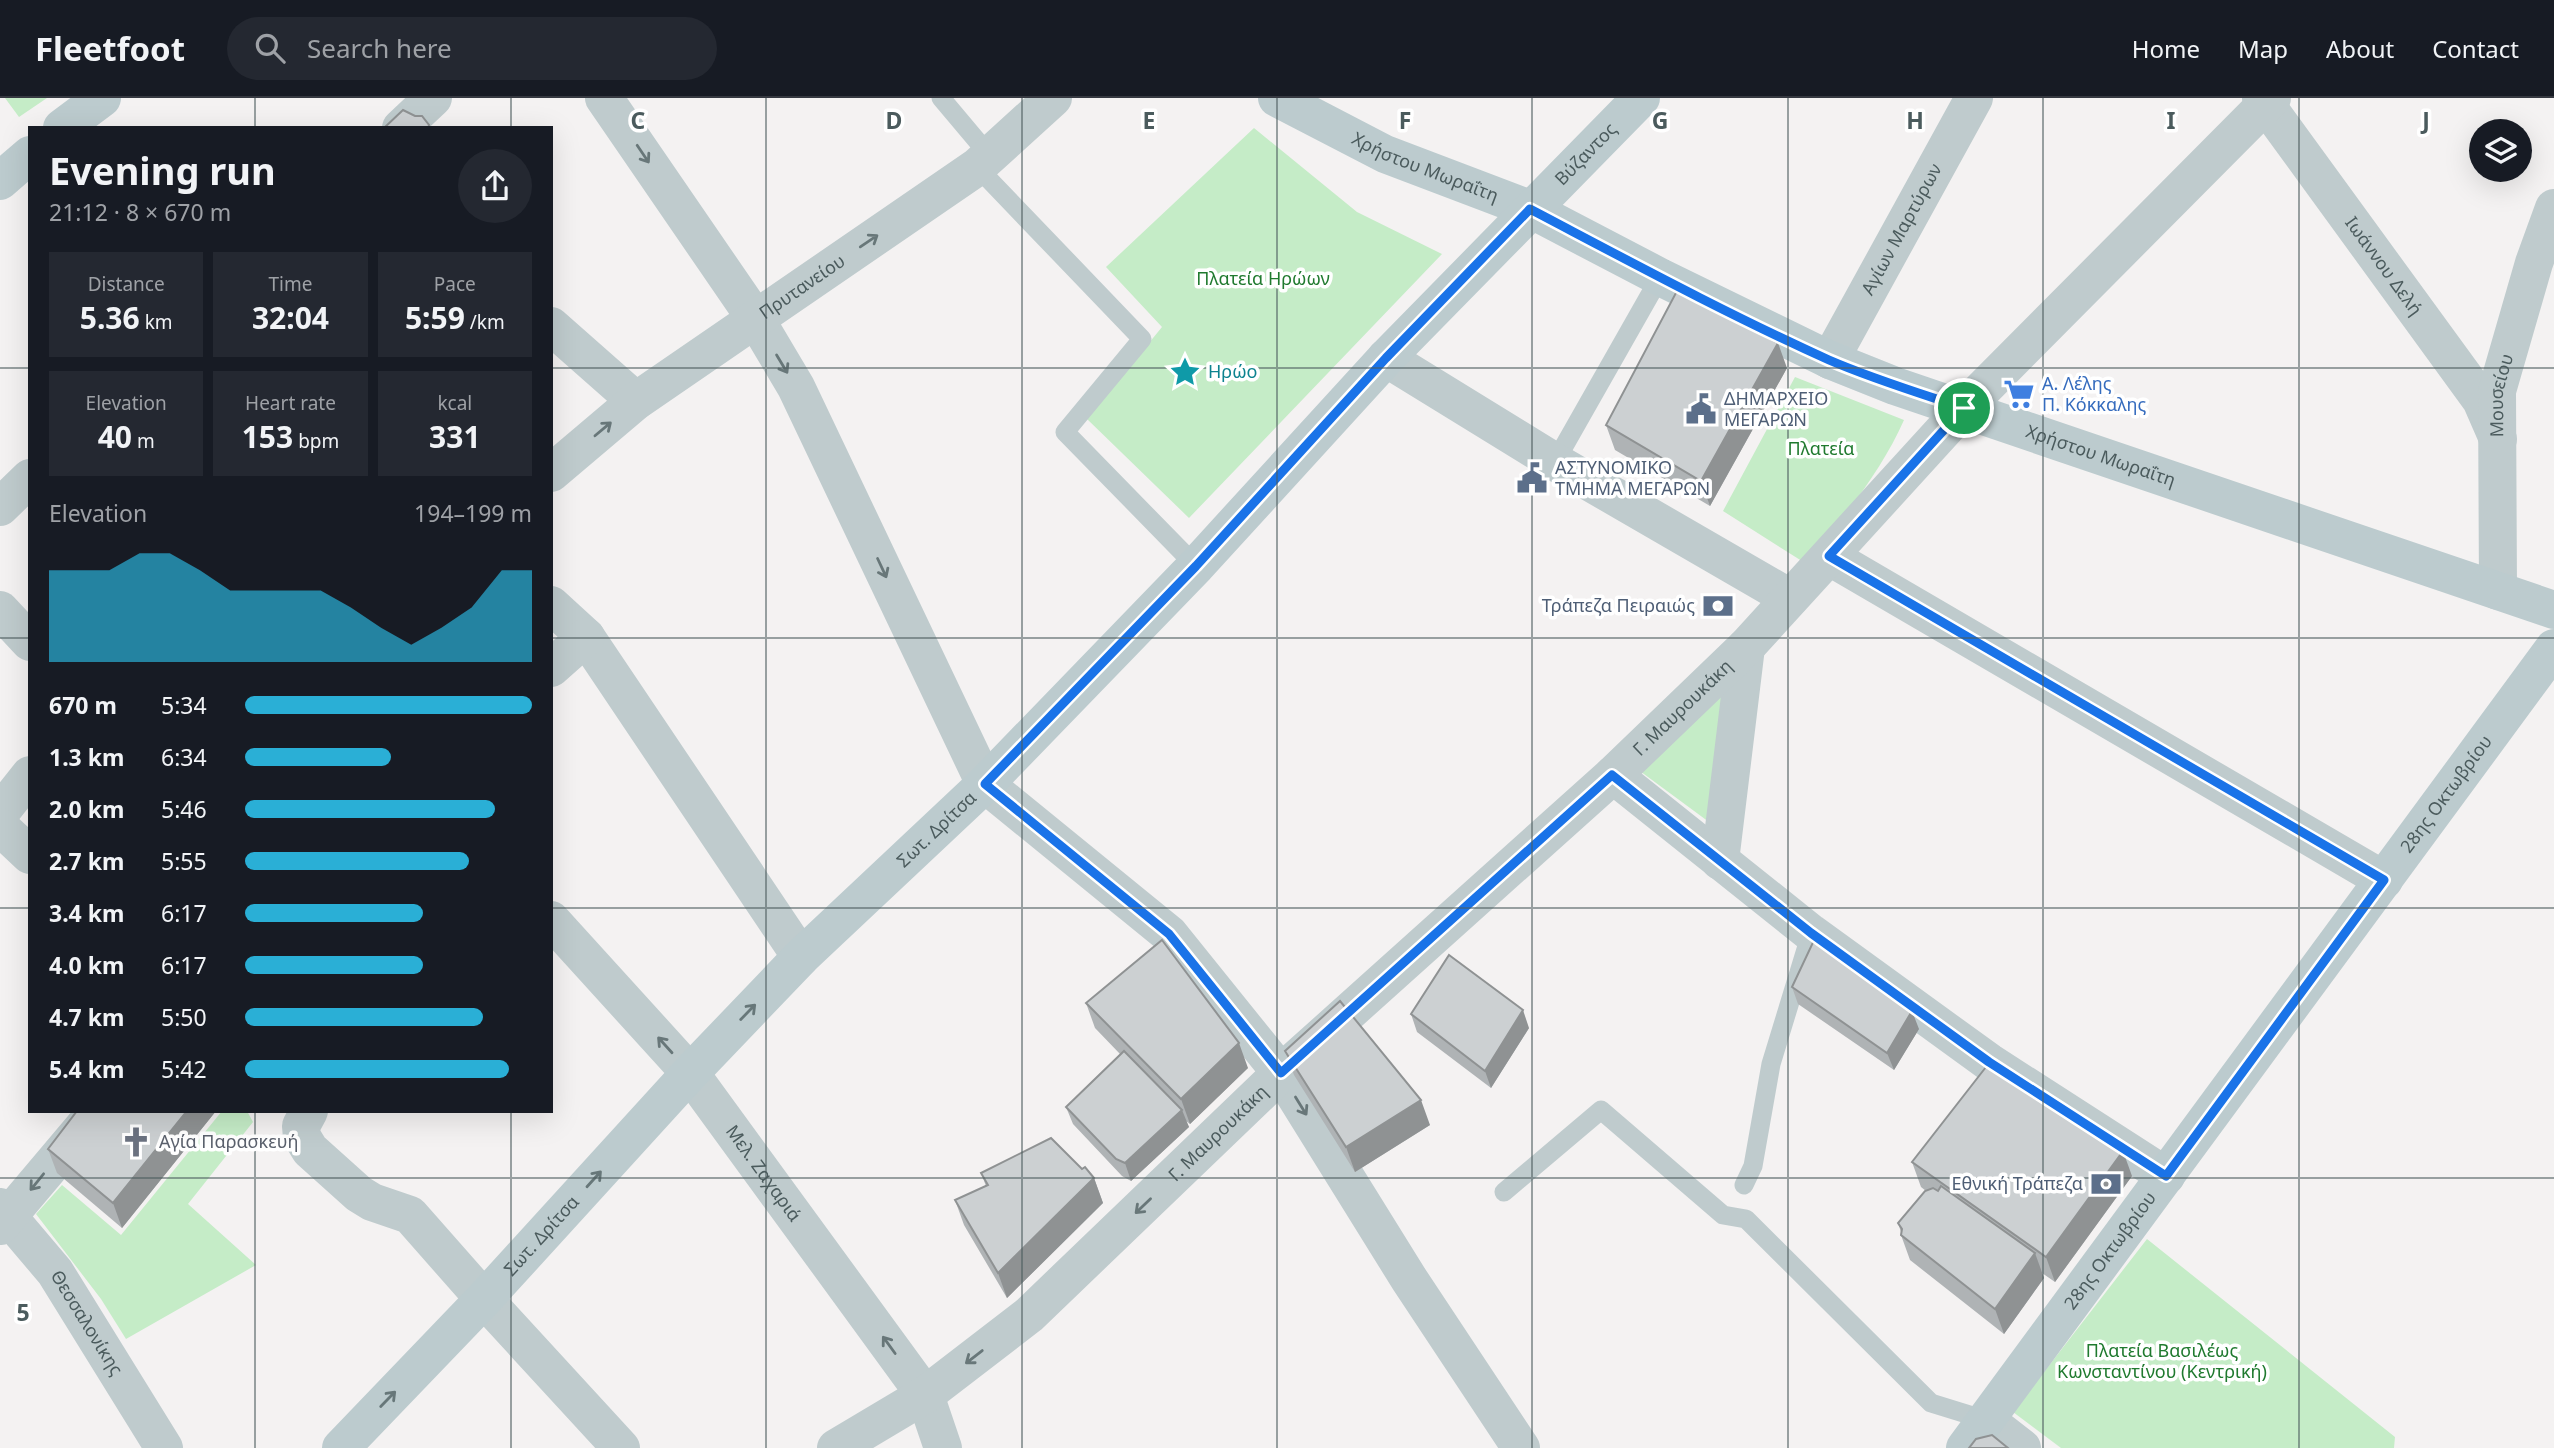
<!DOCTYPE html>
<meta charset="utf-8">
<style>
body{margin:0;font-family:"Noto Sans",sans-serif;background:#242831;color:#f1f3f6;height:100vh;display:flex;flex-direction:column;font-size:26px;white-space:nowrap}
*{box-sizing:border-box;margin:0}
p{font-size:23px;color:#9ea1a6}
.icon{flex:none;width:38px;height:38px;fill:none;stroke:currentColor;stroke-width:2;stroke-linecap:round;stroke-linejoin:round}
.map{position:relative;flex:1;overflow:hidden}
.details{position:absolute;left:28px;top:28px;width:525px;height:987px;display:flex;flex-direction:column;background:#171b24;border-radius:0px;box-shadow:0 7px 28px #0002}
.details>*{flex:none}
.controls{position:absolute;left:2469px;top:21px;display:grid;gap:14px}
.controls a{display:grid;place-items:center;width:63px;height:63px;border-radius:50%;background:#171b24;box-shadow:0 7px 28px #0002;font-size:35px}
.pin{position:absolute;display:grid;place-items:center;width:60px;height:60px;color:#fff;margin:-30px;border:4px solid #fff;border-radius:50%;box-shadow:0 2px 7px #0007}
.round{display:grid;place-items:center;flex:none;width:74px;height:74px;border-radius:37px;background:#242831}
.summary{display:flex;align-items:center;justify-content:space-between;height:119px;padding:0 21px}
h1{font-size:38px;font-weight:700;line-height:52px}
.stats{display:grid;grid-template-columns:repeat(3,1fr);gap:10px;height:119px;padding:7px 21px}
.stats div{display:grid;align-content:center;border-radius:0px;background:#242831;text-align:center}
.stats b{font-size:30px;font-weight:700}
.stats small{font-size:19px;font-weight:400}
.stats p{font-size:19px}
.chart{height:196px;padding:14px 21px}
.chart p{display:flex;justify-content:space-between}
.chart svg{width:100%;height:126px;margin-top:7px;fill:#2aafd6;opacity:.7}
ul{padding:0 21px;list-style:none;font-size:23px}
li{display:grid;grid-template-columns:112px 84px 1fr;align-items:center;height:52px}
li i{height:18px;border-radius:9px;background:#2aafd6}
header{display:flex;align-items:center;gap:42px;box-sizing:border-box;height:98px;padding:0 35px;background:#171b24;border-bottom:2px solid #363941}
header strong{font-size:33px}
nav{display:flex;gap:38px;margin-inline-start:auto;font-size:24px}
.search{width:490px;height:63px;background:#242831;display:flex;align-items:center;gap:18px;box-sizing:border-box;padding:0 24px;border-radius:38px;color:#9ea1a6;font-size:26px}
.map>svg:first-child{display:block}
</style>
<header>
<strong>Fleetfoot</strong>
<div class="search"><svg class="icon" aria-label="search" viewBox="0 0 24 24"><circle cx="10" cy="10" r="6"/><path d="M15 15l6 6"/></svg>Search here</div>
<nav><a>Home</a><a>Map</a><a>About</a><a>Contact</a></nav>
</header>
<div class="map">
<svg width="2554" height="1350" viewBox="0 0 2554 1350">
<rect width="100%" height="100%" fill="#f4f2f2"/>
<path fill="#c5ecc7" d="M5,0H47L19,19Z
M1254,30L1357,114L1442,156L1189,420L1087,321L1162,229L1106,169Z
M1795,279L1904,322C1881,374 1842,422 1805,465L1723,413Z
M1713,586L1728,597L1709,724L1629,665Z
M222,1013H247L253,1024L188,1106L256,1167L126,1241L101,1201L36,1116L62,1087L121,1137Z
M2147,1141L2395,1339L2394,1350H2061L2013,1314Z"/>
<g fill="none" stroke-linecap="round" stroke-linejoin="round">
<path stroke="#bfcbcd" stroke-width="19" d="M941,0L989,57
M977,69L1142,241L1065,334L1196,468
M1555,364L1660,179
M1744,1087L1753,1068L1771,966L1811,835
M1504,1094L1601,1012L1723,1117L1746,1121L1931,1305L1986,1322"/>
<g stroke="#bfcbcd" stroke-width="38">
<path d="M604,0L755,220L796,289L985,686L1169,836L1281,975L1409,1181L1521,1350"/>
<path id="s1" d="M2261,0L2481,302L2498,341"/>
<path d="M401,30L433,0"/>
<path d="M551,228L636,303"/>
<path d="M1386,260L1555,364L1790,500"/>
<path id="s2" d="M1830,262L1974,0"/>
<path id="s3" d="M551,375L636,303L977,69L1053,0"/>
<path d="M0,409L30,380"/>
<path d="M1830,459L2384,782"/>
<path id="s4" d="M2498,493L2497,293L2534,165L2554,110"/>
<path d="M551,507L586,539L801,859"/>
<path d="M0,512L30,544"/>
<path d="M551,570L586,539"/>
<path d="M1613,677L1811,835L1989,964L2166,1078"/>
<path d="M0,715L30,677"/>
<path d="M0,729L30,757"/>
<path d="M1720,763L1746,549"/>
<path id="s5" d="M551,822L690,975L925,1297L943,1350"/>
<path d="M309,1013L301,1028L302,1039L310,1052L359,1096L372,1104L410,1117L484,1201L621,1350"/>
<path id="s6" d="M0,1109L55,1174L164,1350"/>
<path d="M0,1128L97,1013"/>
<path d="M1986,1322L2022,1350"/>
<path id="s7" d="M836,1350L925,1297L1029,1217L1281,975L1613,677L1746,549L1964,310L2272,0"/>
</g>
<g stroke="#bccbce" stroke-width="38">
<path id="s8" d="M1277,0L1385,56L1530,111L1660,179L1830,262L1895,288L2554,512"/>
<path d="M62,30L102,0"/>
<path d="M0,83L30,57"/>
<path id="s9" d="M341,1350L484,1201L690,975L801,859L985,686L1196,468L1386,260L1641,0"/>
<path id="s10" d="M1965,1350L2554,550"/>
</g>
</g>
<path fill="#afb3b5" d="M1787,270L1710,408L1615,352L1606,327Z
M1792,889L1919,931L1894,972L1798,906Z
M1086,905L1248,970L1190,1026L1186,1023L1189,1029L1131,1083L1122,1078L1073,1026L1066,1009L1120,956L1095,930Z
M1411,916L1529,930L1491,990L1417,934Z
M1285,953L1430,1027L1355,1074L1294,977Z
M77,1013H216L122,1130L57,1075L48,1051Z
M1912,1064L2132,1078L2055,1184L2042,1175L2044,1180L2004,1236L1910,1162L1901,1137V1134L1898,1125L1926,1093L1921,1089Z
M1082,1071L1094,1080L1103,1105L1007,1200L964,1127L955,1102L986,1088L981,1075Z"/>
<path fill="#8f9293" d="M1778,245L1787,270L1710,408L1701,383Z
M1523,912L1529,930L1491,990L1485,973Z
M1912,913L1919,931L1894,972L1887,955Z
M1239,945L1248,970L1190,1026L1181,1001Z
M1421,1002L1430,1027L1355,1074L1346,1049Z
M1182,1012L1189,1029L1131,1083L1125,1065Z
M187,1013H216L122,1130L113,1105Z
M2123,1053L2132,1078L2055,1184L2046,1159Z
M1094,1080L1103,1105L1007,1200L998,1175Z
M2035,1155L2044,1180L2004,1236L1995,1211Z"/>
<path fill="#ccd0d2" stroke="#8f9293" stroke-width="2" d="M403,12L415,18H422L429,27L428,30H384Z
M1678,191L1778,245L1701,383L1606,327Z
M1816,838L1912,913L1887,955L1792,889Z
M1162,842L1239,945L1181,1001L1086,905Z
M1449,857L1523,912L1485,973L1411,916Z
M1340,903L1421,1002L1346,1049L1285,953Z
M1124,953L1182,1012L1125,1065L1116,1061L1066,1009Z
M1993,960L2123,1053L2046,1159L1912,1064Z
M77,1013H187L113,1105L48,1051Z
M1051,1040L1082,1071L1085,1069L1094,1080L998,1175L955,1102L988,1087L981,1075Z
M1941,1088L2035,1155L1995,1211L1901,1137L1902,1131L1898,1125L1925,1093L1933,1090L1938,1093Z
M1992,1337L2008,1350H1969L1976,1341Z"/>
<defs><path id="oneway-shaft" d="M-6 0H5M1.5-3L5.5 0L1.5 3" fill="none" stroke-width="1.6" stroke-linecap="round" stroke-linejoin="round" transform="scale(1.75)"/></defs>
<g stroke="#687779">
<use href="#oneway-shaft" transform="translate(643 56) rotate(56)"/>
<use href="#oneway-shaft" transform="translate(869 143) rotate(-34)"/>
<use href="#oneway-shaft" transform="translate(782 266) rotate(59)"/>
<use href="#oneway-shaft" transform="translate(603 331) rotate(-40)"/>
<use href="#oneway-shaft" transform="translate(882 470) rotate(65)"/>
<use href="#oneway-shaft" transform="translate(665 947) rotate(-132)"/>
<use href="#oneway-shaft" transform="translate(1301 1008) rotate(58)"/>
<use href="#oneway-shaft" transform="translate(37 1084) rotate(129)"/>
<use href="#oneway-shaft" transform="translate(1143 1108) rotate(136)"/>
<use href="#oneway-shaft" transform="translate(889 1247) rotate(-126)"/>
<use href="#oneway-shaft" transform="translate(974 1259) rotate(142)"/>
</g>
<g stroke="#677779">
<use href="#oneway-shaft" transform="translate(748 914) rotate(-46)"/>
<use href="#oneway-shaft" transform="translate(594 1081) rotate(-48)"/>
<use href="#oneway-shaft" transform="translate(388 1301) rotate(-46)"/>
</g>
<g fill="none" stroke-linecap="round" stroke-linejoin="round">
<g stroke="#fff" stroke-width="14">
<path id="route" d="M1530,111C1629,163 1727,216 1829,262C1873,281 1919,295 1964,310L1829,458L2384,782L2166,1078L1989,964L1811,835L1612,677L1281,975L1169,836L985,686L1196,468L1386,260Z"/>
</g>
<use href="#route" stroke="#1a73e8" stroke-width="9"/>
</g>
<path fill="none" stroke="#4b5b5d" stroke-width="2" stroke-opacity="0.55" d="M255,0V30M511,0V30M766,0V1350M1022,0V1350M1277,0V1350M1532,0V1350M1788,0V1350M2043,0V1350M2299,0V1350M0,270H30M551,270H2554M0,540H30M551,540H2554M0,810H30M551,810H2554M255,1013V1350M511,1013V1350M0,1080H2554"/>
<defs>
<g id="sight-bare" transform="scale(2.415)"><path d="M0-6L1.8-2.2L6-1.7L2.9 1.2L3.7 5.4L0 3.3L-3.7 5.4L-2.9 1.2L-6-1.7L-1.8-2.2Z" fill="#0f9aa8" stroke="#fff" stroke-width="2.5" paint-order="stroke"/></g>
<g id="supermarket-bare" transform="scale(2.415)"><path d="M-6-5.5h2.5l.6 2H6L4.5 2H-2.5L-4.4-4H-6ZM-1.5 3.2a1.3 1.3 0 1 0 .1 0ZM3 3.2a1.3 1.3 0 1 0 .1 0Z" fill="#3f7fe0" stroke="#fff" stroke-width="2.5" paint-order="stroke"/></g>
<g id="civic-bare" transform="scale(2.415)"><path d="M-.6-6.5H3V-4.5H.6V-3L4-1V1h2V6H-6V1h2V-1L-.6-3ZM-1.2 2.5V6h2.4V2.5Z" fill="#5c6f8a" stroke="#fff" stroke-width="2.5" paint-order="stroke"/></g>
<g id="bank-bare" transform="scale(2.415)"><path d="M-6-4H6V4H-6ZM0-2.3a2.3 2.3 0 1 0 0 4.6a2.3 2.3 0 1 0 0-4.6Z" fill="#5c6f8a" stroke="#fff" stroke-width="2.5" paint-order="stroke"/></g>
<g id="church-bare" transform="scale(2.415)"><path d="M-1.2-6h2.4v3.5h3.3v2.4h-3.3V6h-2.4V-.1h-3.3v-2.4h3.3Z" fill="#6b7280" stroke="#fff" stroke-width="2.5" paint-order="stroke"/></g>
</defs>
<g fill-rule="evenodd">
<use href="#sight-bare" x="1185" y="274"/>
<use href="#supermarket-bare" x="2019" y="296"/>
<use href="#civic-bare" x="1701" y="311"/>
<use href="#civic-bare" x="1532" y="380"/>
<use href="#bank-bare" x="1718" y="508"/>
<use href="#church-bare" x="136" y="1044"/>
<use href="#bank-bare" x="2106" y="1086"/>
</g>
<g text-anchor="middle" stroke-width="7" stroke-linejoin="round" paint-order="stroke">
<g font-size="18" fill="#4b5b5d" stroke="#fff">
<text dy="6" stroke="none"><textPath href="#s9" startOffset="1796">Βύζαντος</textPath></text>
<text dy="6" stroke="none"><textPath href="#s8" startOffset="164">Χρήστου Μωραΐτη</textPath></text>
<text dy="6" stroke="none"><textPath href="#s2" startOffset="149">Αγίων Μαρτύρων</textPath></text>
<text dy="6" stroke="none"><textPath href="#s1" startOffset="208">Ιωάννου Δελή</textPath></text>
<text dy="6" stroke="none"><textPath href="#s3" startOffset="313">Πρυτανείου</textPath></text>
<text dy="6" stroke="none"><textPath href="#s4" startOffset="196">Μουσείου</textPath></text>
<text dy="6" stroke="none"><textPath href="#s8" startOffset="900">Χρήστου Μωραΐτη</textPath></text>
<text dy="6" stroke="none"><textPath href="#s7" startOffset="1127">Γ. Μαυρουκάκη</textPath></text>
<text dy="6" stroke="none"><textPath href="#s10" startOffset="812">28ης Οκτωβρίου</textPath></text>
<text dy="6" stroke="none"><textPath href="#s9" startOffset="859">Σωτ. Δρίτσα</textPath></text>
<text dy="6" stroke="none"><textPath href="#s7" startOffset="497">Γ. Μαυρουκάκη</textPath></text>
<text dy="6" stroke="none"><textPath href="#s5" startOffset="331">Μελ. Ζαχαριά</textPath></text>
<text dy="6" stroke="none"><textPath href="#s9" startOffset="292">Σωτ. Δρίτσα</textPath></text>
<text dy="6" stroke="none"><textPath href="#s10" startOffset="245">28ης Οκτωβρίου</textPath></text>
<text dy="6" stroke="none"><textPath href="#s6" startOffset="145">Θεσσαλονίκης</textPath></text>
</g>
<g font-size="18" fill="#207a2f" stroke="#fff">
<text x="1263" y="187">Πλατεία Ηρώων</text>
<text x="1821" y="357">Πλατεία</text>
<text x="2162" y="1259">Πλατεία Βασιλέως<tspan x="2162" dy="21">Κωνσταντίνου (Κεντρική)</tspan></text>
</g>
<g font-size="18" fill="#0d838f" stroke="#fff" text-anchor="start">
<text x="1208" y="280">Ηρώο</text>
</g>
<g font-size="18" fill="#366cbe" stroke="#fff" text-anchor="start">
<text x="2042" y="292">Α. Λέλης<tspan x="2042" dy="21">Π. Κόκκαλης</tspan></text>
</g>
<g font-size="18" fill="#4e5e75" stroke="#fff" text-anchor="start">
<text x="1724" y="307">ΔΗΜΑΡΧΕΙΟ<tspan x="1724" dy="21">ΜΕΓΑΡΩΝ</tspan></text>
<text x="1555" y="376">ΑΣΤΥΝΟΜΙΚΟ<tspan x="1555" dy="21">ΤΜΗΜΑ ΜΕΓΑΡΩΝ</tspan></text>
<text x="1695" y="514" text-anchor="end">Τράπεζα Πειραιώς</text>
<text x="2083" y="1092" text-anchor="end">Εθνική Τράπεζα</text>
</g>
<g font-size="18" fill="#5b616d" stroke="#fff" text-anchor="start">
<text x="159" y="1050">Αγία Παρασκευή</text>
</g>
</g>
<g font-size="23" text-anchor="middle" font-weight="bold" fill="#4b5b5d" stroke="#fff" stroke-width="7" stroke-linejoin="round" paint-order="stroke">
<text x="638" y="31">C</text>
<text x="894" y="31">D</text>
<text x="1149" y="31">E</text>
<text x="1405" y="31">F</text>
<text x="1660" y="31">G</text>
<text x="1915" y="31">H</text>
<text x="2171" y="31">I</text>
<text x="2426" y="31">J</text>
<text x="23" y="1223">5</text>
</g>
</svg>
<div class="controls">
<a><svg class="icon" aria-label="layers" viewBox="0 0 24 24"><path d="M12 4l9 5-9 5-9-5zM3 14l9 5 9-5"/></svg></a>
</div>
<div class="pin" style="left:1964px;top:310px;background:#1e9e55"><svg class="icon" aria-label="arrive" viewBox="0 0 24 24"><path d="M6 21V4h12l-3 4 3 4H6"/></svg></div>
<section class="details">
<div class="summary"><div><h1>Evening run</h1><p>21:12 · 8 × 670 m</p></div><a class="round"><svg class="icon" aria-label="share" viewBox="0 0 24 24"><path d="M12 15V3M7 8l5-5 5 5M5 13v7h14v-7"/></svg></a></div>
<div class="stats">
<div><p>Distance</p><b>5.36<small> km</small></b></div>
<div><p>Time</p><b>32:04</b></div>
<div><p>Pace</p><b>5:59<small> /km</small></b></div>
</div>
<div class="stats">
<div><p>Elevation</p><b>40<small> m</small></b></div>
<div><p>Heart rate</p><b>153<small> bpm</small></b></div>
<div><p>kcal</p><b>331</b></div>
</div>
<div class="chart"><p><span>Elevation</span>194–199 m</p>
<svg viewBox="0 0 160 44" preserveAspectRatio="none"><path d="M0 44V12L10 12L20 12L30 6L40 6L50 12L60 19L70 19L80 19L90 19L100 25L110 32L120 38L130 32L140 25L150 12L160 12V44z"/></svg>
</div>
<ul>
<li><b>670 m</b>5:34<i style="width:100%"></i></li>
<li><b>1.3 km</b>6:34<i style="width:51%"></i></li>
<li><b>2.0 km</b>5:46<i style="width:87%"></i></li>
<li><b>2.7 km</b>5:55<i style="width:78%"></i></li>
<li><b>3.4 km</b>6:17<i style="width:62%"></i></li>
<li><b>4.0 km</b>6:17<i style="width:62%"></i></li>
<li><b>4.7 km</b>5:50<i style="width:83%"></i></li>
<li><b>5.4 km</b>5:42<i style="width:92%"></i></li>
</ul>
</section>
</div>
